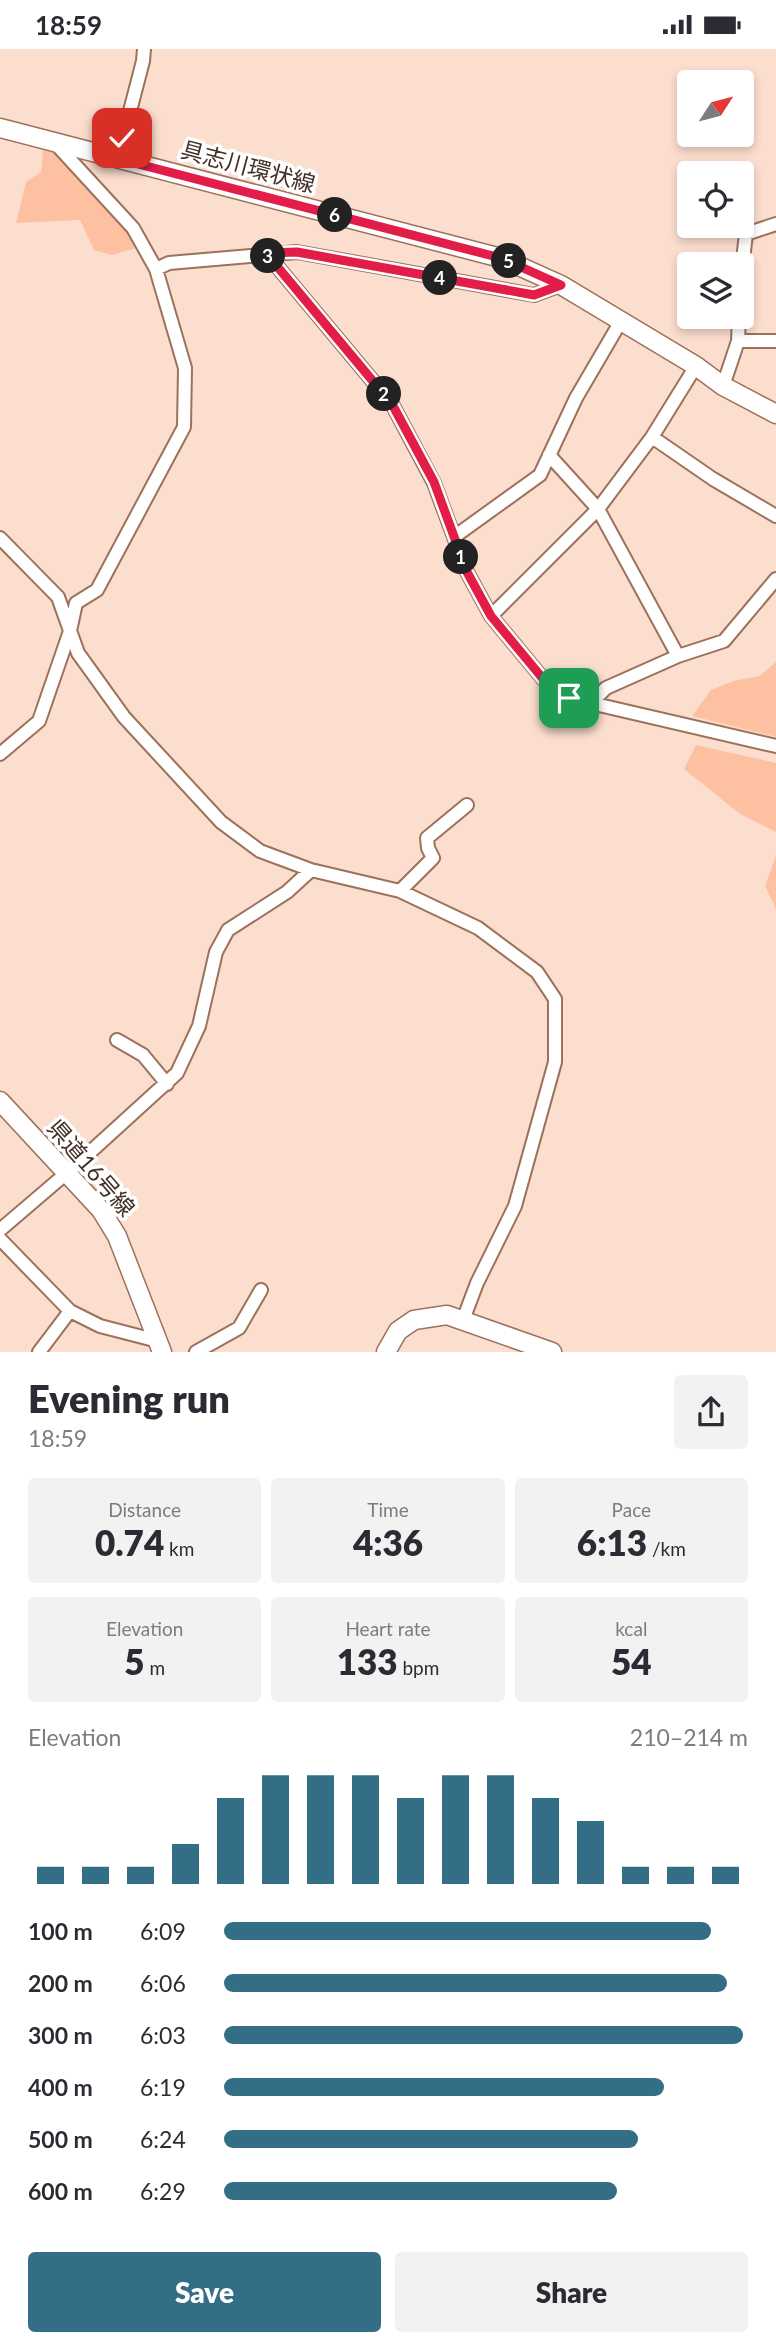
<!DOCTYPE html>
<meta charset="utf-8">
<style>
body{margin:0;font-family:Lato,"Noto Sans JP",sans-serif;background:#f2f2f3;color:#2b2b33;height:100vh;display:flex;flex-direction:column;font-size:26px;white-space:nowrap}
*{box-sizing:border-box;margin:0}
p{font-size:23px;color:#7c7c81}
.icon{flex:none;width:38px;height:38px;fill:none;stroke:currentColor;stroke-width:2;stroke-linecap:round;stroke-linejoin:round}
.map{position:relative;height:1303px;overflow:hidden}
.details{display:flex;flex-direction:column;background:#fff;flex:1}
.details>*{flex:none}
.needle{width:46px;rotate:54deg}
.tools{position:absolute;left:677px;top:21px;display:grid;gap:14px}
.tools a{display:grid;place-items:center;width:77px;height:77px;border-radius:7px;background:#fff;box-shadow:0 4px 10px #0003;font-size:35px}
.pin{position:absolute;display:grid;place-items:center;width:60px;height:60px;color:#fff;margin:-30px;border-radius:14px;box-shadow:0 4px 10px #0006}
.km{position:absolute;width:35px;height:35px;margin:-18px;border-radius:50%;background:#222;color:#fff;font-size:19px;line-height:35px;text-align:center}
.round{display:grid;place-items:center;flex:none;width:74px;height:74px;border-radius:7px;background:#f2f2f3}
.overview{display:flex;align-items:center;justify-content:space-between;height:119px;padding:0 28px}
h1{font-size:38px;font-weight:800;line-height:52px}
.metrics{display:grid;grid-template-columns:repeat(3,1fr);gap:10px;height:119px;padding:7px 28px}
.metrics div{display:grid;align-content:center;border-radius:7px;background:#f2f2f3;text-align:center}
.metrics b{font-size:35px;font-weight:800}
.metrics small{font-size:19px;font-weight:400}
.metrics p{font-size:19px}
.chart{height:196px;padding:14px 28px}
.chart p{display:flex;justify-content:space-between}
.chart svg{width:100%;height:126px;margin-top:7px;stroke:#336d86;stroke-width:6}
.primary-button{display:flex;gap:14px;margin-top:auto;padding:14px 28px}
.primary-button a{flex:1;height:80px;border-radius:7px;background:#336d86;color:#fff;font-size:28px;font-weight:800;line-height:80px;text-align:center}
.primary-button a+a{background:#f2f2f3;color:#2b2b33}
ul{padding:0 28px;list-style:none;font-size:23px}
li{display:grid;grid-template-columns:112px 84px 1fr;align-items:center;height:52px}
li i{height:18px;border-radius:9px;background:#336d86}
.status{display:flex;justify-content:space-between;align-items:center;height:49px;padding:0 35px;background:#fff;direction:ltr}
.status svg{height:19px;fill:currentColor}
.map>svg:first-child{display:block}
</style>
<div class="status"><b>18:59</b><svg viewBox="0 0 49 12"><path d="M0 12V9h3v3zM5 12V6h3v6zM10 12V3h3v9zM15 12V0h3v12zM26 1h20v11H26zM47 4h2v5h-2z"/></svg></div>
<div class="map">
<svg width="776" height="1303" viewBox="0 0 776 1303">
<rect width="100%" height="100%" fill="#fcdecf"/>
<path fill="#fdc1a2" d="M44,90L143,197L112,206L94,201L80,171L16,174L26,133L41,123Z
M776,613V688L692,667L711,641L733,632L760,627Z
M696,696L776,714V783L740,765L684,720Z
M776,806V860L765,837Z"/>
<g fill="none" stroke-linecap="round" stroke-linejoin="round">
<g stroke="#9d715a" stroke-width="16">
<path id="minor" d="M115,109L123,89L143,12L144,0
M266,204L392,355L434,434L467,523L491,567L544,631L569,649L776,697
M742,219L746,185L776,175
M156,220L169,214L297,203L534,246L561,236
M738,292H776
M723,337L738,292L739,268
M652,388L713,430L776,467
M549,406L598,460L678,607
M454,488L540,426L576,349L621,272
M0,489L58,548L78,604L124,668L221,773L260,802L311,821L400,842L478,879L537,923L555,950V1013L515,1157L477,1234L463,1271
M491,567L598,460L652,388L696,317
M591,654L606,639L678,607L724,592L776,530
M0,705L39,672L70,582L76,554L97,541L184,378L185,319L156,220L133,179L54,93
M400,842L433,809L428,799L427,789L467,756
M117,991L143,1006L167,1035
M0,1181L76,1116L177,1024L199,977L216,903L228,881L287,843L311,821
M0,1190L70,1262L100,1277L158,1292
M39,1303L70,1262
M196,1303L239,1279L261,1241"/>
</g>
<g stroke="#9d715a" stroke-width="21">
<path id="secondary" d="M0,79L501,209L561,236L696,317L723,337L776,365
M0,1052L101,1161L117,1187L162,1303
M386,1303L398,1282L414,1271L447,1266L552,1303"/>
</g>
<use href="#minor" stroke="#fff" stroke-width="12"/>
<use href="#secondary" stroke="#fff" stroke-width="18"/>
</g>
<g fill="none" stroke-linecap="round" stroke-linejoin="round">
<g stroke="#fff" stroke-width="14">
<path id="route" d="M122,89L115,109L501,209L561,236L534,246L297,203L266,204L392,355L434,433L467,523L491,567L544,631L569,649"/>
</g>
<use href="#route" stroke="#e11d48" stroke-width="9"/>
</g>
<g text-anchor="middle" stroke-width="7" stroke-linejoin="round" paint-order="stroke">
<g font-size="23" fill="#422f25" stroke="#fff">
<text transform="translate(248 118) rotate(15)" y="8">具志川環状線</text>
<text transform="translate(91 1119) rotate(49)" y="8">県道16号線</text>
</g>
</g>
</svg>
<div class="tools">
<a><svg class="needle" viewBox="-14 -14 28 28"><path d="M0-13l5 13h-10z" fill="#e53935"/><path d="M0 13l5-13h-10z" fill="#7c7c81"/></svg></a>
<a><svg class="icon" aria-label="locate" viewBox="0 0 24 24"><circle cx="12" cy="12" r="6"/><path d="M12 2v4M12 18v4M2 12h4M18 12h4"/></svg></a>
<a><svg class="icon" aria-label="layers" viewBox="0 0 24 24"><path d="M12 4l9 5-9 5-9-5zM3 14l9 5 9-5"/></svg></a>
</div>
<div class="pin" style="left:569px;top:649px;background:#1e9e55"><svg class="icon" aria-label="arrive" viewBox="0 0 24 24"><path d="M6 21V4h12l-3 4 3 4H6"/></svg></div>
<div class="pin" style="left:122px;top:89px;background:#d93025"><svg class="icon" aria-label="check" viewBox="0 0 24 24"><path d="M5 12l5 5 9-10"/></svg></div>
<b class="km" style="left:461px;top:508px">1</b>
<b class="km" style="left:384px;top:345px">2</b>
<b class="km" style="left:268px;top:207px">3</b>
<b class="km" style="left:440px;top:229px">4</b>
<b class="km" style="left:509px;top:212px">5</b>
<b class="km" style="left:335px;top:166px">6</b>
</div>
<section class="details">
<div class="overview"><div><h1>Evening run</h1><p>18:59</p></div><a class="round"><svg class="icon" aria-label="share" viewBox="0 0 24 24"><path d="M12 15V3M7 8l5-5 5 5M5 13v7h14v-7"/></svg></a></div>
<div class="metrics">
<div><p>Distance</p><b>0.74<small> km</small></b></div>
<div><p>Time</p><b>4:36</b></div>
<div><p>Pace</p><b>6:13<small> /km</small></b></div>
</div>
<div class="metrics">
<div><p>Elevation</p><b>5<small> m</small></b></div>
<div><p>Heart rate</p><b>133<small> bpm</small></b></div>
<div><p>kcal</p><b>54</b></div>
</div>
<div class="chart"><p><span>Elevation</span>210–214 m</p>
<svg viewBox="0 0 160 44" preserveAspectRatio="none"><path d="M5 44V38M15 44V38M25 44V38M35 44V30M45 44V14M55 44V6M65 44V6M75 44V6M85 44V14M95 44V6M105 44V6M115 44V14M125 44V22M135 44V38M145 44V38M155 44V38"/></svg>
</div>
<ul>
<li><b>100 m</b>6:09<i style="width:93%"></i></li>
<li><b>200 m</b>6:06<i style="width:96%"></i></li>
<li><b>300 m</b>6:03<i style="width:99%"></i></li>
<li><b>400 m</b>6:19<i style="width:84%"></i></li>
<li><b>500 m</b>6:24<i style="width:79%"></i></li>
<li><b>600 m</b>6:29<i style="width:75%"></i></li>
</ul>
<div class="primary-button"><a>Save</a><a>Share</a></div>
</section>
